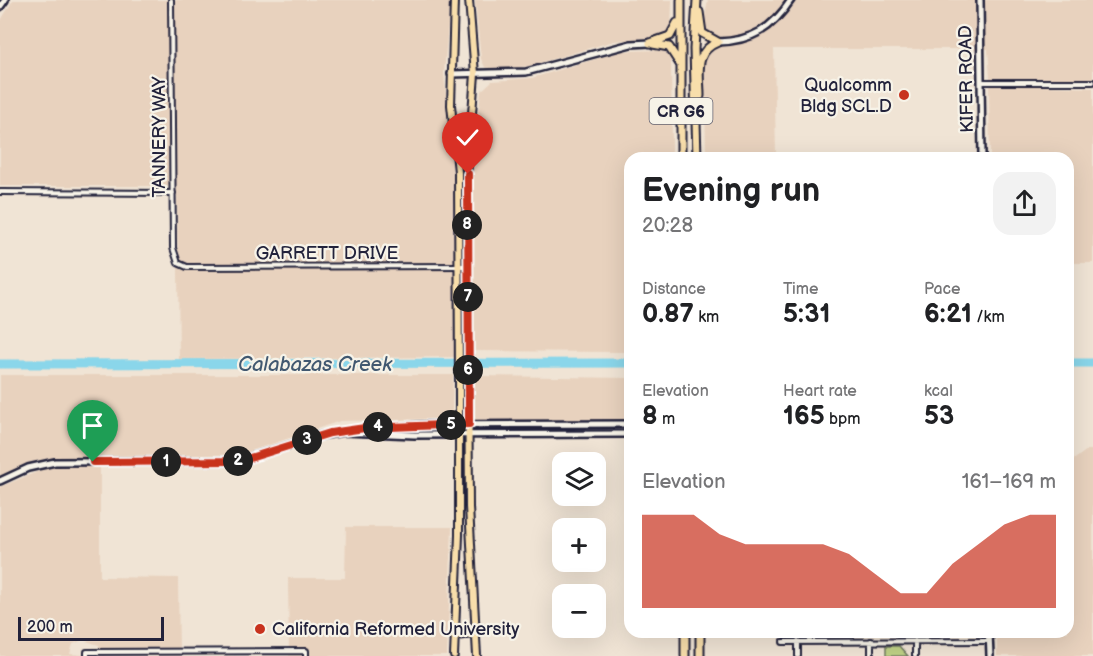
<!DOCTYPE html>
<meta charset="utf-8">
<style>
body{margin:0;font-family:"Balsamiq Sans",sans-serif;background:#f2f2f2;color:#202124;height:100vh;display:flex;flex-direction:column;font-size:22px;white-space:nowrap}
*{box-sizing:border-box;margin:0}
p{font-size:20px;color:#757577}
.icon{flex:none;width:33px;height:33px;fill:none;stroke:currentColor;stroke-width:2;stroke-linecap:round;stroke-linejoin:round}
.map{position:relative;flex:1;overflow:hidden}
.sheet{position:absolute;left:624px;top:152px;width:450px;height:486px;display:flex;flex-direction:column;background:#fff;border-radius:18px;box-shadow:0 6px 24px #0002}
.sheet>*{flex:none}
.fabs{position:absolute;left:552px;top:452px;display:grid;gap:12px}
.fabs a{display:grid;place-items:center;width:54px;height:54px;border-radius:12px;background:#fff;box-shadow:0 6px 24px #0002;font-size:30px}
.scale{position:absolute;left:18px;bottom:15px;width:146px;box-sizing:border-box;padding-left:6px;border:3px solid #22223b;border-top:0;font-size:16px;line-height:21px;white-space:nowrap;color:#22223b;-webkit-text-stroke:4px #f7f3e8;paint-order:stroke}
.pin{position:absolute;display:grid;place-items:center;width:51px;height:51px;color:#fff;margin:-62px -26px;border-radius:50% 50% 50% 0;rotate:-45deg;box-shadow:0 0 6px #0007}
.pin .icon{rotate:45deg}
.km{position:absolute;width:30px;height:30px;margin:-15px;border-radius:50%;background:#222;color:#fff;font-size:16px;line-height:30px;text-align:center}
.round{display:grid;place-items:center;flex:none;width:63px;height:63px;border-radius:18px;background:#f2f2f2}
.overview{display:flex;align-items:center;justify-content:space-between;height:102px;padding:0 18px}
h1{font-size:33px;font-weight:600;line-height:45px}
.metrics{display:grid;grid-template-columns:repeat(3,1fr);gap:9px;height:102px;padding:6px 18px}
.metrics div{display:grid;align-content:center}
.metrics b{font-size:26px;font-weight:600}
.metrics small{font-size:16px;font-weight:400}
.metrics p{font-size:16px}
.chart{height:168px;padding:12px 18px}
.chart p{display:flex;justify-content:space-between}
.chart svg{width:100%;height:108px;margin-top:6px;fill:#c8321e;opacity:.7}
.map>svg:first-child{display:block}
</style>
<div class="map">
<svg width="1093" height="656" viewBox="0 0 1093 656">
<rect width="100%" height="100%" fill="#f0e4d5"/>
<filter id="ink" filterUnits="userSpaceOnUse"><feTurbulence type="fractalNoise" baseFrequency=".0167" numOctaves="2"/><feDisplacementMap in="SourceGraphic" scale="12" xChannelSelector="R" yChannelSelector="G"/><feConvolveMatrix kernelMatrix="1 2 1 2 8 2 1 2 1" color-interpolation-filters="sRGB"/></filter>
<g filter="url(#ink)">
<path fill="#e8d2be" d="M13,0H450L444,73L454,186L455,357L179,359L177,186H0V22Z
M475,0H672L671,30L662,37L614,41L529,66L494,70L485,67L481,59Z
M708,0H1093V78H990L988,49H774L776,157L706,158L704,21Z
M665,50L671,56L672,157L630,158V352L473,351L472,176L481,91L492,81L532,78L623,51Z
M989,84L1093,88V263H1068V158L990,157Z
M0,375H453L452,415L440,419L340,421L240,455L39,460L0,479Z
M475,376L630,378V421H475Z
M1087,450H1093V656H997V632H1068V464Z
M100,466V577L178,578L179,656H99V645L83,640L73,644L70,654L91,656H0V487L49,467Z
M346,527H452L447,656H289L288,578H345Z"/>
<path fill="#bfd186" stroke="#707a60" stroke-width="1.5" d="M886,646H899L908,656H886Z"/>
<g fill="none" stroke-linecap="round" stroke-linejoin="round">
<path stroke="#8ad6ea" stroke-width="9" d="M1068,363H1093
M0,364L630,363"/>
<g stroke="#22223b" stroke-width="8">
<path id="street" d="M171,0L173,248L178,263L187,267L468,266
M981,82H1093
M0,192L173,193
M798,641V656
M871,641V656
M915,641V656
M783,642L989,641
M87,656V652L306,651V656"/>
</g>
<g stroke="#22223b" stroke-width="10">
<path id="secondary" d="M980,0L982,158
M0,7L5,0
M718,42C752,41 772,29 791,0
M451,74L526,72L631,44L650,43
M357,431L421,425L630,424
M0,481L28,468L55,462L239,461L319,436L344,432L414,435L630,434
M989,632L990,656"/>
</g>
<g stroke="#22223b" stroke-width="10">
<path id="primary" d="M454,0L451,105L458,172L459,383V535L454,656
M469,0L475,74L467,178L469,507L477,656
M453,636L478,634"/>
</g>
<g stroke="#22223b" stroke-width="11">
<path id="highway" d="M697,0L694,49L697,158
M699,12L702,33L718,42
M650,43L670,36L677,23
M653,44L669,47L680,64
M700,96C700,73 693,52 718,42
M681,158V0
M685,632V656
M700,632V656"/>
</g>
<use href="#street" stroke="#f7f3e8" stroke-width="4"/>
<use href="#secondary" stroke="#f7f3e8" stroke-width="5"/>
<use href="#primary" stroke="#f8deab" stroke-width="6"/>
<use href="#highway" stroke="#f8deab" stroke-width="7"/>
</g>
</g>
<g fill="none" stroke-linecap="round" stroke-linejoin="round" filter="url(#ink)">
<g stroke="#fff" stroke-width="12">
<path id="route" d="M93,462L240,461L330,433L365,428L469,424L468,174"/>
</g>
<use href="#route" stroke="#c8321e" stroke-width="8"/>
</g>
<g fill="#c8321e" stroke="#f7f3e8" stroke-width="2">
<circle cx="904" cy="95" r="6"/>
<circle cx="260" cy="629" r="6"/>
</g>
<g text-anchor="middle" stroke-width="4.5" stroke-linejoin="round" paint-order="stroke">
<rect fill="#f7f3e8" stroke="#62616f" stroke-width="1.5" x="649.5" y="98" width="63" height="26" rx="4.5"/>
<g font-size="16" font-weight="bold" fill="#22223b">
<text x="681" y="117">CR G6</text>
</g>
<g font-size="18" fill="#22223b" stroke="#f7f3e8">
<text transform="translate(966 79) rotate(-91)" y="6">KIFER ROAD</text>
<text transform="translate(159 137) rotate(-90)" y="6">TANNERY WAY</text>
<text x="327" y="259">GARRETT DRIVE</text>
</g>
<g font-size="18" fill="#22223b" stroke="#f7f3e8" text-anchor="end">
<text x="892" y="91">Qualcomm<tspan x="892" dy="21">Bldg SCL.D</tspan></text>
<text x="272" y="635" text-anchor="start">California Reformed University</text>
</g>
<g font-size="20" font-style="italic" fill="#415870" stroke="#f7f3e8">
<text x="315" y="371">Calabazas Creek</text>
</g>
</g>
</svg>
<div class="fabs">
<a><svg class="icon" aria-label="layers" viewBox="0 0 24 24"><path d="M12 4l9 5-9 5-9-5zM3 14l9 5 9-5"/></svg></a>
<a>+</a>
<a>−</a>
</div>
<div class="scale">200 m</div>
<div class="pin" style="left:93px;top:462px;background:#1e9e55"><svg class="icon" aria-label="arrive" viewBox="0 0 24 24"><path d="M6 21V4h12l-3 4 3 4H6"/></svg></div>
<div class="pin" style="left:468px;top:174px;background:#d93025"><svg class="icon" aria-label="check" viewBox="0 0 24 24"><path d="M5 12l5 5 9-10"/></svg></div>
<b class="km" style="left:166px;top:462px">1</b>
<b class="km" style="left:238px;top:461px">2</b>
<b class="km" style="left:307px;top:440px">3</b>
<b class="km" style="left:378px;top:427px">4</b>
<b class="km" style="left:451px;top:425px">5</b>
<b class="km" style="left:468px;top:370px">6</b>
<b class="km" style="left:468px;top:297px">7</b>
<b class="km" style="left:467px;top:225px">8</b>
<section class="sheet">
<div class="overview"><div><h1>Evening run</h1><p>20:28</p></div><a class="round"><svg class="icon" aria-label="share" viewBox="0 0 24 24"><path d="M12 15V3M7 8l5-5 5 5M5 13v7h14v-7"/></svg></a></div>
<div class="metrics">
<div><p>Distance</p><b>0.87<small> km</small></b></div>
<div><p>Time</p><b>5:31</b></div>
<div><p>Pace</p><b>6:21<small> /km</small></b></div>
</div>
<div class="metrics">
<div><p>Elevation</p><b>8<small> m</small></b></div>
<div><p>Heart rate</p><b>165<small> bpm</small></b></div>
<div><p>kcal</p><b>53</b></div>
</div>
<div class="chart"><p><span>Elevation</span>161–169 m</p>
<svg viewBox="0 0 160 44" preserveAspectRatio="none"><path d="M0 44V6L10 6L20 6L30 14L40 18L50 18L60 18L70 18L80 22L90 30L100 38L110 38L120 26L130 18L140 10L150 6L160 6V44z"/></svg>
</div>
</section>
</div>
